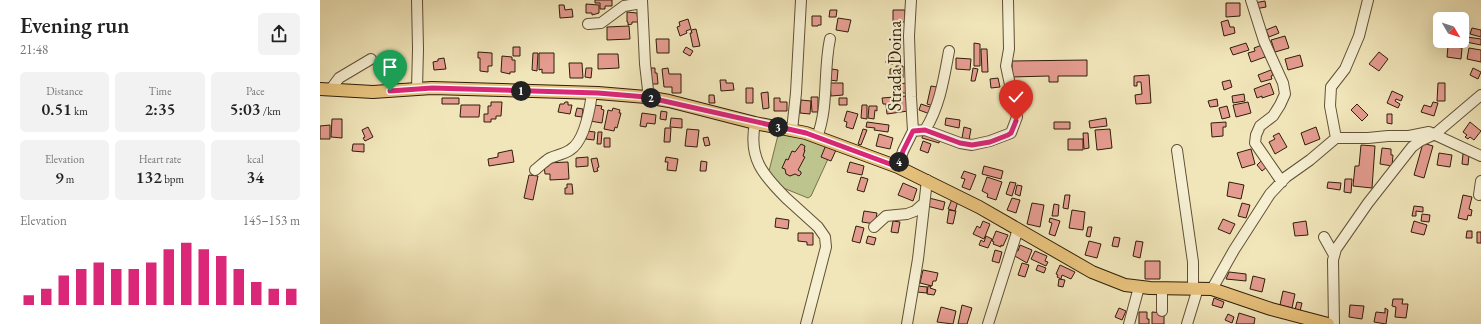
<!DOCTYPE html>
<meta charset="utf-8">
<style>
body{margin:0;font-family:"EB Garamond",serif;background:#f2f2f2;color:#222;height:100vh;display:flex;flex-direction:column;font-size:15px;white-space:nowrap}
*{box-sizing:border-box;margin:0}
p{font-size:13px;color:#767676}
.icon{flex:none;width:22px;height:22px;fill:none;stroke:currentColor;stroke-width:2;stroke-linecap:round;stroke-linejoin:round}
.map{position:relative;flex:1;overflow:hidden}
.side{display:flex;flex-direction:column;background:#fff;width:320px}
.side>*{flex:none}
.needle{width:26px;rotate:129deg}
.tools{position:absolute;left:1113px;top:12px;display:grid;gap:8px}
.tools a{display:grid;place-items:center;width:36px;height:36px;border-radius:6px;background:#fff;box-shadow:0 4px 16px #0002;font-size:20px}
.pin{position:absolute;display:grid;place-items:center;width:34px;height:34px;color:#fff;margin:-41px -17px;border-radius:50% 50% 50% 0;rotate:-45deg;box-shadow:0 0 4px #0007}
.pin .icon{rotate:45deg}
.km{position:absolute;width:20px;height:20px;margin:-10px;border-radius:50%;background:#222;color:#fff;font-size:11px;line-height:20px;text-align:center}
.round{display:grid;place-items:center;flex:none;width:42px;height:42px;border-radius:6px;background:#f2f2f2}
.headline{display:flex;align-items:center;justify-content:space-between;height:68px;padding:0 20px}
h1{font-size:22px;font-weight:600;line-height:30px}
.stats{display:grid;grid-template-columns:repeat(3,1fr);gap:6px;height:68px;padding:4px 20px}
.stats div{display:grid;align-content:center;border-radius:6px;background:#f2f2f2;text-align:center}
.stats b{font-size:17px;font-weight:600}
.stats small{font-size:11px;font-weight:400}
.stats p{font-size:11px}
.chart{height:112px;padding:8px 20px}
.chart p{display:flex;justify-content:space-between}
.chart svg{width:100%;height:72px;margin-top:4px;stroke:#db2777;stroke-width:6}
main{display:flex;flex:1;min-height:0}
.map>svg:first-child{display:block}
</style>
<main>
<section class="side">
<div class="headline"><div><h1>Evening run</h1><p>21:48</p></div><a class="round"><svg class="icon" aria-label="share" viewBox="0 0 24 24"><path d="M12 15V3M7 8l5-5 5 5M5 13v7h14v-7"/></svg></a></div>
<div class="stats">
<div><p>Distance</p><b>0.51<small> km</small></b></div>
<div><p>Time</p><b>2:35</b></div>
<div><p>Pace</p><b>5:03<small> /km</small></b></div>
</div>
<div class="stats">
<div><p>Elevation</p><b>9<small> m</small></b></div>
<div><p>Heart rate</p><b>132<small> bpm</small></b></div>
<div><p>kcal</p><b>34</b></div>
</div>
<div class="chart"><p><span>Elevation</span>145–153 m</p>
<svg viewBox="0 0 160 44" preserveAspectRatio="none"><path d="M5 44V38M15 44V34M25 44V26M35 44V22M45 44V18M55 44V22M65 44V22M75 44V18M85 44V10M95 44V6M105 44V10M115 44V14M125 44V22M135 44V30M145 44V34M155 44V34"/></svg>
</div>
</section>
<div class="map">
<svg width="1161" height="324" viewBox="0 0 1161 324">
<rect width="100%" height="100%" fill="#f1e6ba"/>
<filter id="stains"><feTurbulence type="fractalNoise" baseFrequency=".005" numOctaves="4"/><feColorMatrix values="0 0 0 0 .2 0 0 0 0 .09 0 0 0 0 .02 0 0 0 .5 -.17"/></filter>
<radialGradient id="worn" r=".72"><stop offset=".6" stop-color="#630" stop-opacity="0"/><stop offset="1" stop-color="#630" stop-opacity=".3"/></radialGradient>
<path fill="#bec48d" stroke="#76714b" d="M460,134L485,137L506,146L508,159L491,196L488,198L456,185L448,175L458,135Z"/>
<path fill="#e59c90" stroke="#2f1e09" d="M275,0H292V6H285V9H280V3H275Z
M945,1L946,7L935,9L934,3Z
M906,3H920V16L906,17Z
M266,4L279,5V13L272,15V13H266Z
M239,5H244L245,10L252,9L253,17L240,18Z
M510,10H517L516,17H509Z
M573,10H585V22H573Z
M307,12L317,13L318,22H312V24L308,25V22H307Z
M492,16H501V25H498V26H492Z
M518,18L531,20L528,32L516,30Z
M368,19L371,29L366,31L367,33L360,36L357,27L360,26L359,22Z
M908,20L910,27H914L915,33L904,36L901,22Z
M309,26L310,39L287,40V27Z
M956,26L959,33L949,37L946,30Z
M1152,28L1161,30V37L1150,34Z
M376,29L380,46L373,47L370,33H372L371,30Z
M965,36L969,48L955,52L951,40Z
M1147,37L1161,39V45L1146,42Z
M336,39H349V53H337Z
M654,43L660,44V66H654Z
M926,43L929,50L913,55L910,48Z
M942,45L945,57L931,62L928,53L935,51L934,48Z
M1128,46L1142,48L1141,59L1127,57Z
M193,47H200V56H193Z
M366,47L373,51L370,56L363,52Z
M1149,48L1161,50V62L1147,59Z
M661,49H667L668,72H662Z
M158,52L172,53V66H168V72L160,71V58H158Z
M1059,52L1068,59L1059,71L1049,64Z
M213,53H218L217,71L212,70Z
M219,53H234V73H222V69L219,70Z
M278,54H298L299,68L278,69Z
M980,55L983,66L968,70L965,59Z
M182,56L192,57V60H195V72H190V74L181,72Z
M567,57L574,58L573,64L566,63Z
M124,58L126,69L114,70L113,62L118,61V59Z
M636,58L651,59L650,70L636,69Z
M767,60V76H738V82H729V76L692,77V61Z
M249,63H262L263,78H250Z
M576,66H583V78H570V69H576Z
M266,68H272L271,78L265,77Z
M331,68H335V73H337L338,84H332Z
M348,68L349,74H361V93H352V87H344L342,69Z
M653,68L658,69L655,81H651Z
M1153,68L1161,72L1158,79L1150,75Z
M512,69L518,70L517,81L510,80Z
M951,70L953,75L951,76L952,79L941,82L938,75Z
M829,75L831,103L816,104L815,95L822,94L821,82H817V86H814V76Z
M678,78L680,87L671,88L670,79Z
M400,80H406V83H413L414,90L401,91Z
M910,80L912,87L904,90L902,82Z
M510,83H523V95L511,96Z
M586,83L587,93H580V84Z
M950,83L954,94L942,98V96L937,98L934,89Z
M1118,83H1125V101H1117Z
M611,86L617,87L613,106L607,104Z
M426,88H433V103H426Z
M1072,91L1083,96L1081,101L1076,99L1075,101L1080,104L1078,108L1067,103Z
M448,92L449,108L443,109L441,93Z
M924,94L925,101L913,103L912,96Z
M389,95H394L395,103H389Z
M586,96L588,111L567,114L566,104H563L562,98Z
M491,97H498V112H492Z
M122,98H139V104H122Z
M454,98H460V102H467V111H454Z
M519,98H527V105H519Z
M897,99L898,106L890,107L888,101Z
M481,100L491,101L490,114L480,113Z
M171,102H182L181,116H176V119H171V122H164V114H168V106H171Z
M245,102H248V105H252L250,114L238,112L240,104H244Z
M928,102L931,113L916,117L913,105Z
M1113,102L1118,103L1114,116L1101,112L1104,105L1111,107Z
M601,104L613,108L610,114L599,110Z
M1037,104L1048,115L1042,121L1031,110Z
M141,105H160L159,117H140Z
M274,105L282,106L281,109L284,110L282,123L270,121Z
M542,105H547V119L541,118Z
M549,106H557V111L555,110L554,119L548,118Z
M907,106L910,117L902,119L899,108Z
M257,108L263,109L262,117L255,116Z
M293,108L300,110L299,113H301L297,128L295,127L294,131L284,129L288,110L292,111Z
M341,111L347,112L346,120L340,119Z
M527,111L538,114L533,129L526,127L527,122L524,121Z
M322,113L336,115L335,124L327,123L326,127L320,126Z
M1067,114H1072V124L1067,123Z
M351,118L362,119V128L350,127Z
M626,118L640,120L639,128L625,125Z
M786,118L787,126L770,128L769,121Z
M12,119H22V138L11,137Z
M547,122L569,125L568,132L554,130L555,128L546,127Z
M734,122H750V129H734Z
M906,122V127H903V136L892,137L891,123Z
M1150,122L1161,131L1154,140L1150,137L1148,139L1145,137L1147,135L1143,132Z
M10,125V139H0V126Z
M48,127L53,137L45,141L43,138L45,137L42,130Z
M644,127L651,129L649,140L642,138Z
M996,127L1000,139L985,145L981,133Z
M345,128H351L350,142H344Z
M367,129L379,130L377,147L365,146Z
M543,129L547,130L541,145L538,144Z
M790,129L792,148L777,150L775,130Z
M267,131L275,132L274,140L266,139Z
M278,132H282L281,144H277Z
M603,133L620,138L619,143L602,138Z
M763,133H768L769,148L764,149Z
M959,133L967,147L955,154L949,142L955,139L953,136Z
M559,134L573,138L570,149L556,146Z
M388,137L390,145L385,146L383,138Z
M284,138H290V147H284Z
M748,139H763V150H748Z
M603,141L611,144L608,153L600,150Z
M1103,143L1113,146L1104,178L1094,175Z
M33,144H44V152L32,151Z
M481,144L485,146L484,150H485L483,156L485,157L478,170L481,172V174L479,176L475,174L470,176L466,174L465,169L462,168L466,159L468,160L472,151L475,152Z
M506,145L516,150L511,161L501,157Z
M1041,145L1055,146L1052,188L1033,186L1035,166H1039Z
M1062,148L1071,149V155H1073L1072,166L1060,164Z
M931,149L935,164L922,168L917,153Z
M192,150L194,162L169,166L168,159L178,157V153Z
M1119,153L1132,155L1130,167L1117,165Z
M1143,154L1149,155L1148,165L1142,164Z
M268,157V166L256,167V158Z
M346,157L358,159L356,171L347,170L348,162H345Z
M277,158L279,167L277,168L278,171L274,172L271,159Z
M942,160L947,167L942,171L937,165Z
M381,161L387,162L386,171H380Z
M248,162L249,179L230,180V174H225L224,165L227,163Z
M530,162L544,166L542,175L527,172Z
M664,166L683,171L681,179L662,174Z
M644,171L656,175L650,190L642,187L645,179L641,178Z
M209,175L218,176L213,200L204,198Z
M541,177L548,179L544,192L537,190Z
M667,177L682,182L676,200L667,197L668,194L662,191Z
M1025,179H1032L1031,193L1024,192Z
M690,182L696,183L692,196L686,194Z
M909,182L924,185L921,199L907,196Z
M1008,182L1021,183L1020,190L1007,188Z
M583,183L597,189L593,201L578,195Z
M247,184H252L253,194H245V188H247Z
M697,185L702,186L700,196L695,194Z
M745,195H750L748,209L743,208Z
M1143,195L1152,197L1149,209L1152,210L1151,216L1148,215L1147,220L1138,218Z
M609,198L625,202L623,210L607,206Z
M692,198L700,200L696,213L687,210Z
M632,199L638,201L635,211L628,209Z
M712,203L724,205L720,227L707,224Z
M922,203L930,205L926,218L918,216Z
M734,204L739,205L738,216H732Z
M1094,206L1103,207V212L1096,211V216H1092Z
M629,210L636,211L633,224L627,223Z
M752,210L765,212L763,230L749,228Z
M544,211L557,213L555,224L542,222Z
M1102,214L1110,215L1109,222L1101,221Z
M456,218L469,220L468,229L455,227Z
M730,218L740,221L735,236L729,234L732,223L729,222Z
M903,219L915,224L910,234L898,229Z
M573,221L580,222L578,233L571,232Z
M663,221L670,224L664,239L653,234L657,226L660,228Z
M986,221L988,235L975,236L973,223Z
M1094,221L1107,225L1104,235L1091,232Z
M536,226L544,228L540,243L532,241Z
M768,227H772L770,237L766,236Z
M676,231L688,235L683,246L681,245V247L673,244L674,242L672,241Z
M1147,231H1152V238H1146Z
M1157,232H1161V243H1157Z
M478,233H493V245H487V242L478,241Z
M548,236L556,238L554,245L546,243Z
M666,236L672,239L668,248L659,245L661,240L664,242Z
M794,237L800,238L798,247L792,246Z
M769,241L781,244L777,258L765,255Z
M816,241L823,242L820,258L813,256Z
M700,245L712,250L707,263L693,255L695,250L698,251Z
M675,250L682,252L679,263L672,261Z
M715,251L727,256L725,261L728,262L726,266L711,259Z
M825,261H840V279H825Z
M702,263L709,265L705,277L698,275Z
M718,265L726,268L724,273L716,270Z
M740,265L755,272L751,279L742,275L741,279L737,277L738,275L736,274Z
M603,270L618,273L616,281H613L612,286L600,283Z
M909,272L926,274V281L906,279Z
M933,276L945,279L942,292L930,289Z
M739,279L745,280L743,287L738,286Z
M598,286L607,287V293L597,292Z
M608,286H611L610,288L616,290L614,295L607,294Z
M963,291L975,294L972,308L960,305Z
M894,298L904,302L902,308L892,305Z
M1073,299H1083L1082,304H1088L1086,318L1075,317L1076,307L1072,306Z
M977,302L982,303L980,311L975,310Z
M642,305L652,308L647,324H638Z
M1030,305L1044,306L1042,319L1029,317Z
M621,307L636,311L633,324L617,322Z
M799,308L806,311L802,320L795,317Z
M1065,308L1068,310L1066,324L1054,322L1056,312L1065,313Z
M819,312H827V319H829V324H819Z
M832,312L844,313V324H832Z
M919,313L935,318L934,324H916Z
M908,314L914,317L912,323L905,320Z"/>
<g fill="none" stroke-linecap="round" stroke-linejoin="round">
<g stroke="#605035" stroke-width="12">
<path id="minor" d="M97,0L98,49L97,89
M322,0L325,64L328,90L326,97
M591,0L589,36L591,97L593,131
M931,0L944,41L963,83L965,94L960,105L953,116L940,126L936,135L935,143L962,182
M268,24L281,23L304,6L322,3
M10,90L19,78L51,59
M435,123C428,158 443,175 466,198C477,208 488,218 498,227L505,237L506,247L486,324
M472,130L476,93L481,0
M605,130C620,106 624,78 629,51
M593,131L605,130L640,143L652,145L670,141L691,133L697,117L686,66L689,49L688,0
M497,137C509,107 503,71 510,39
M1016,138L1010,106L1011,87L1025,69L1039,36L1048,0
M857,150L873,262V288
M578,167L583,151L593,131
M215,170C220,166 225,161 230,158C237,155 244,154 250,150C265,141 270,108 272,93
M1159,195L1161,181
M554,227L566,216L587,214L595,211L603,204
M1004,237L1014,255
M892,289L914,250L950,194L966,177L990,160L1016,138H1048L1068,136H1089L1109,132L1161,156
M842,311V288
M587,324L598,259L607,180
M668,324L698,229
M809,324L819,287
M867,324L878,288
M1014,324L1013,260L1016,249L1048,203L1092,147L1100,141L1115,134L1161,95"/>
</g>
<g stroke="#2f1e09" stroke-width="14">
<path id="major" d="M0,89L53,92L112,88L278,93L326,97L349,101L435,123L486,133L578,167L659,207L772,272L805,285L830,288L892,289L951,309L1008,324"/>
</g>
<use href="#minor" stroke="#f6efd2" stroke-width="10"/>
<use href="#major" stroke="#e8c37d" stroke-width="12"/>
</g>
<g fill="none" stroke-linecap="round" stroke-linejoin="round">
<g stroke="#fff" stroke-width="8">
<path id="route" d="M70,91L112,88L278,93L326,97L486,133L578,167L583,151L593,131L605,130L640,143L652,145L670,142L688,135L691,133L696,121"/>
</g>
<use href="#route" stroke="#db2777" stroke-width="5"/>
</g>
<g text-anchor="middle" stroke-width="4" stroke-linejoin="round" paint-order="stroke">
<g font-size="18" fill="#2f1e09" stroke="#f6efd2">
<text transform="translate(575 66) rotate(-90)" y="6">Strada Doina</text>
</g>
</g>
<rect width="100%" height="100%" filter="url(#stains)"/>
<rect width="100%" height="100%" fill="url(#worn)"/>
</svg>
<div class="tools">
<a><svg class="needle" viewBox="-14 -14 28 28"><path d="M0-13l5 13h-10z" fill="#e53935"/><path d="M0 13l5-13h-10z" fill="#767676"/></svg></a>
</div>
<div class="pin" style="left:70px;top:91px;background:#1e9e55"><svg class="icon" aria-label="arrive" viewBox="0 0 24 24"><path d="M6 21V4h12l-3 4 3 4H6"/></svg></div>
<div class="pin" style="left:696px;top:121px;background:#d93025"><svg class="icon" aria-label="check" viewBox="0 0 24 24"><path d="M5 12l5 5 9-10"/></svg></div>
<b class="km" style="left:201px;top:91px">1</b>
<b class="km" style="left:331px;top:98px">2</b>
<b class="km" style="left:458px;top:127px">3</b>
<b class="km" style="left:579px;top:162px">4</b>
</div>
</main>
